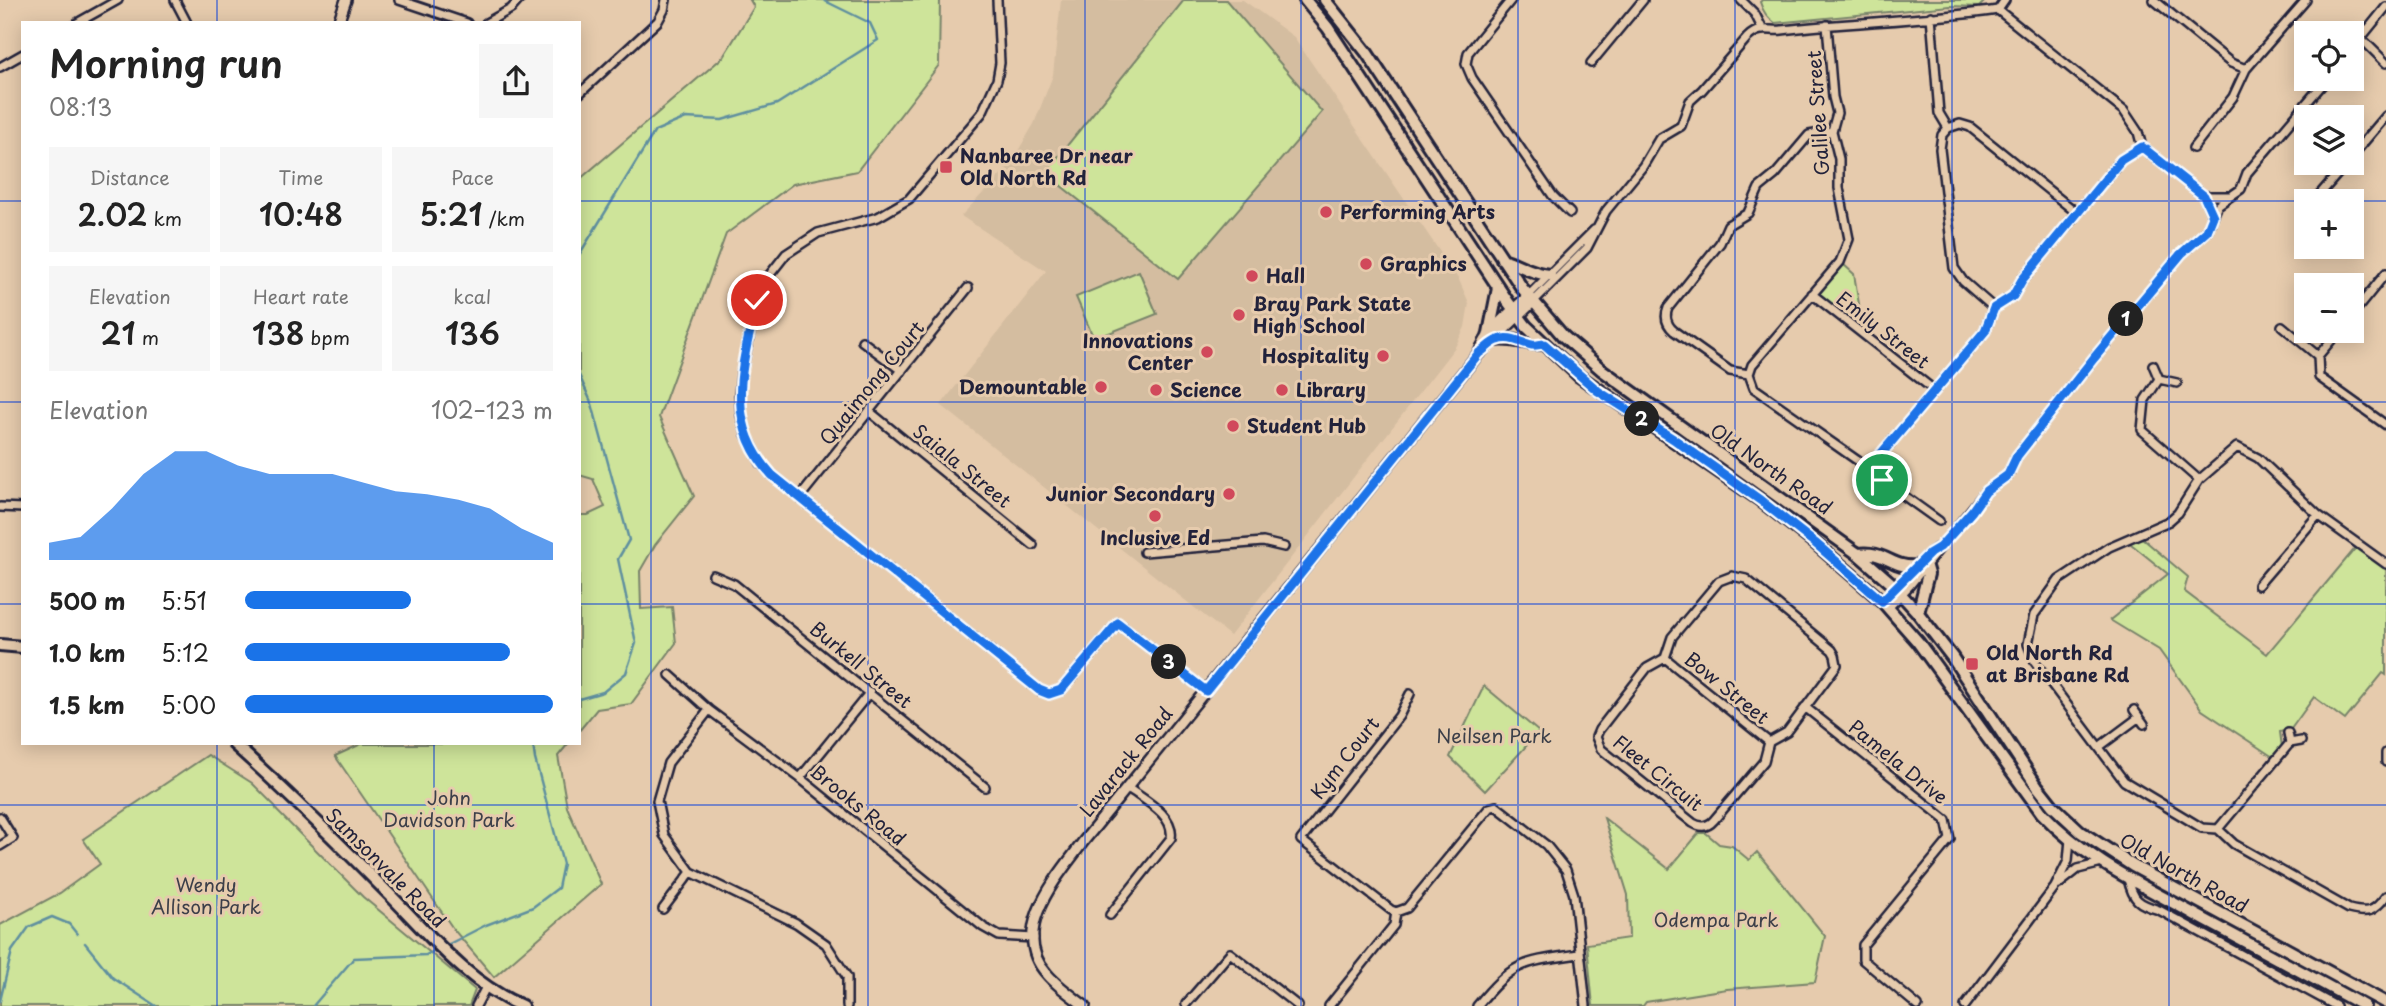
<!DOCTYPE html>
<meta charset="utf-8">
<style>
body{margin:0;font-family:"Playpen Sans",sans-serif;background:#f6f6f6;color:#222;height:100vh;display:flex;flex-direction:column;font-size:26px;white-space:nowrap}
*{box-sizing:border-box;margin:0}
p{font-size:23px;color:#767676}
.icon{flex:none;width:38px;height:38px;fill:none;stroke:currentColor;stroke-width:2;stroke-linecap:round;stroke-linejoin:round}
.map{position:relative;flex:1;overflow:hidden}
.side{position:absolute;left:21px;top:21px;width:560px;height:724px;display:flex;flex-direction:column;background:#fff;border-radius:0px;box-shadow:0 4px 18px #0003}
.side>*{flex:none}
.buttons{position:absolute;left:2294px;top:21px;display:grid;gap:14px}
.buttons a{display:grid;place-items:center;width:70px;height:70px;border-radius:0px;background:#fff;box-shadow:0 4px 18px #0003;font-size:35px}
.pin{position:absolute;display:grid;place-items:center;width:60px;height:60px;color:#fff;margin:-30px;border:4px solid #fff;border-radius:50%;box-shadow:0 2px 7px #0007}
.km{position:absolute;width:35px;height:35px;margin:-18px;border-radius:50%;background:#222;color:#fff;font-size:19px;line-height:35px;text-align:center}
.round{display:grid;place-items:center;flex:none;width:74px;height:74px;border-radius:0px;background:#f6f6f6}
.headline{display:flex;align-items:center;justify-content:space-between;height:119px;padding:0 28px}
h1{font-size:38px;font-weight:600;line-height:52px}
.metrics{display:grid;grid-template-columns:repeat(3,1fr);gap:10px;height:119px;padding:7px 28px}
.metrics div{display:grid;align-content:center;border-radius:0px;background:#f6f6f6;text-align:center}
.metrics b{font-size:30px;font-weight:600}
.metrics small{font-size:19px;font-weight:400}
.metrics p{font-size:19px}
.chart{height:196px;padding:14px 28px}
.chart p{display:flex;justify-content:space-between}
.chart svg{width:100%;height:126px;margin-top:7px;fill:#1a73e8;opacity:.7}
ul{padding:0 28px;list-style:none;font-size:23px}
li{display:grid;grid-template-columns:112px 84px 1fr;align-items:center;height:52px}
li i{height:18px;border-radius:9px;background:#1a73e8}
.map>svg:first-child{display:block}
</style>
<div class="map">
<svg width="2386" height="1006" viewBox="0 0 2386 1006">
<rect width="100%" height="100%" fill="#e6cbad"/>
<filter id="ink" filterUnits="userSpaceOnUse"><feTurbulence type="fractalNoise" baseFrequency=".0143" numOctaves="2"/><feDisplacementMap in="SourceGraphic" scale="14" xChannelSelector="R" yChannelSelector="G"/><feConvolveMatrix kernelMatrix="1 2 1 2 8 2 1 2 1" color-interpolation-filters="sRGB"/></filter>
<g filter="url(#ink)">
<path fill="#d4bda0" d="M1061,0H1243L1294,37L1459,280L1469,303L1465,327L1455,347L1230,636L941,405L1046,271L961,216L1009,166L1034,124L1053,75Z"/>
<path fill="#cee49a" stroke="#78836a" stroke-width="2" d="M750,0H940L939,65L857,171L793,184L726,234L659,417L694,496L655,545L640,571L641,609L672,607L676,643L631,704L597,709L579,731V515H588L605,507L593,479L579,475V180L723,57L754,7Z
M1184,0H1226L1322,112L1178,279L1045,173Z
M1762,0H1986L1979,7L1950,6L1775,23C1767,17 1763,12 1760,2Z
M1843,264L1854,274L1861,316L1855,324L1816,294L1828,278Z
M1139,271L1157,314L1094,339L1076,297Z
M2142,538L2188,577L2184,591L2267,654L2358,545L2386,569V675L2383,673L2345,720L2314,697L2291,729L2280,732L2282,747L2273,757L2202,710L2159,650L2110,620L2168,574L2126,540Z
M1484,686L1539,732L1485,791L1450,757Z
M361,744H568L558,756L567,807L601,884L494,977L454,930L335,756Z
M208,755L252,783L275,806L277,811L363,897L475,990L469,1006H0V925L60,893L100,864L83,839Z
M1604,818L1669,869L1699,833H1706L1719,844L1732,846L1749,860L1757,852L1825,936L1815,982L1727,989L1646,1002L1643,1006H1593L1587,944L1629,938L1628,895Z"/>
<g fill="none" stroke-linecap="round" stroke-linejoin="round">
<path stroke="#5f8f9f" stroke-width="2.5" d="M579,255L655,131L686,118L722,120L777,104L878,40L870,23L823,0
M579,375L592,404L629,540L618,559L636,643L626,673L603,692L579,699
M85,943L113,978L156,1006
M445,946L486,925L533,907L558,888L563,864L535,759L533,744
M0,1001L12,951L29,927L52,917L69,924L77,934
M313,1006L354,958L426,955L439,949"/>
<g stroke="#22223b" stroke-width="12">
<path id="minor" d="M175,0L187,23
M399,0L467,23
M997,0L1000,63L997,80L982,113L909,199L878,217L818,233L786,254L764,282L757,300L741,375L739,395L741,415L746,434L761,463L772,475L1039,690L1049,694L1061,690L1118,623L1206,691
M1511,0L1468,53L1466,64L1472,78L1553,196L1570,213
M1741,0L1755,14L1763,30
M2154,0L2231,63L2246,69
M1998,10L2005,0
M1931,16L1939,113L1948,128
M77,23L118,0
M486,23L511,9L519,0
M2361,38L2386,63
M2352,49L2386,7
M1591,63L1643,0
M0,67L23,54
M579,94L658,21L664,10L666,0
M1948,128L1942,135L1940,149L1954,268L1963,281L1994,308
M1948,128L1960,124L1970,127L2077,213
M1832,131L1809,135L1775,175L1759,188L1748,213L1728,225L1720,243L1668,308C1664,318 1667,325 1674,331L1730,371L1749,374L1754,388L1861,463L1872,462L1881,454L1985,331L1994,308L2013,296L2022,280L2121,160L2142,147
M2193,148L2233,97L2246,69L2306,0
M2352,156L2386,116
M2204,196H2230
M2314,201L2347,163
M1812,294L1934,390
M1528,296L1594,230
M1533,302L1587,248L1606,211L1643,166L1659,139L1681,126L1690,101L1702,90L1747,38C1751,34 1755,31 1761,30C1767,29 1775,31 1782,30C1853,22 1927,20 1998,10L2124,111L2138,132L2142,147L2204,196L2213,217
M2352,315L2386,273
M2282,326L2318,356
M2339,331L2318,356L2319,377L2386,425
M862,341L902,371
M2153,365L2159,379L2177,383
M1749,374L1752,365L1840,262L1849,239L1839,188V159L1832,131L1837,113L1833,97L1827,25
M2159,379L2145,400L2142,430L2199,480
M870,412L1033,545
M1872,462L1882,480L1939,521
M800,497L968,288
M0,507L23,508
M1144,552L1263,542L1284,547
M2386,564L2318,515L2258,458L2237,447L2199,480L2178,513L2169,521L2109,547L2059,580L2034,615L2028,644L2035,662L2124,781L2202,828L2218,829L2234,844L2349,909C2368,914 2374,912 2386,896
M713,575L734,584L985,787
M1732,576L1746,579L1832,650L1835,655L1837,665L1787,732L1769,742L1764,761L1714,820C1708,827 1701,828 1693,823L1601,749L1596,737L1599,730L1647,668L1665,658L1672,637L1719,581Z
M2258,585L2318,515
M1882,601L1930,553L1937,548
M1889,607L1910,585L1986,491L2008,475L2017,456L2094,358L2181,254L2207,231L2218,205L2241,189L2247,173L2327,79
M1665,658L1769,742
M670,675L709,710L800,778L983,927L999,936L1034,938
M1805,707L1946,820L1950,839L1863,945V960L1918,1006
M709,710L668,763L657,801L664,835L691,872L796,923L826,944L847,977V1006
M2134,710L2144,724
M2288,733L2290,743L2301,741
M2099,747L2138,718
M2386,753V762
M800,778L870,692
M0,817L13,838L0,846
M2218,829L2290,743
M2128,879C2133,900 2138,904 2159,910L2336,1006
M2059,884L2078,869L2102,863
M663,909L691,872
M1396,912L1391,910L1301,840L1399,716L1410,694
M1110,915L1171,838C1175,815 1144,800 1128,788
M1186,1004L1230,953L1298,1006
M476,1006L486,987
M1329,1006L1394,925L1396,912L1407,908L1489,808L1496,806L1546,845L1566,870L1574,895L1586,1006
M1477,1006C1514,961 1523,962 1579,954
M1965,1006L2055,887L2068,861L2070,839"/>
</g>
<g stroke="#22223b" stroke-width="14">
<path id="tertiary" d="M338,23L346,0
M1481,352L1533,302
M1085,1006C1072,996 1057,986 1047,974C1008,931 1058,876 1083,842L1479,353C1487,330 1511,312 1528,296"/>
</g>
<g stroke="#22223b" stroke-width="16">
<path id="secondary" d="M1305,0L1328,28L1508,302L1526,326L1579,376L1760,500L1815,543L1882,601L1918,642L2042,813C2085,859 2139,884 2194,914C2251,945 2308,975 2364,1006
M1325,0L1367,53L1522,288L1563,336L1602,370L1858,554L1890,582L1918,613L1952,657L2037,786L2052,805L2081,832L2133,866L2386,1003
M1502,259C1519,264 1532,274 1550,275
M1488,338L1498,288
M1495,340C1512,337 1527,345 1544,344
M1858,554C1885,550 1892,569 1917,566
M1918,613L1928,574L1926,567
M0,645L23,647
M234,744C287,792 338,842 388,893C429,934 467,983 522,1006"/>
</g>
<use href="#minor" stroke="#e6cbad" stroke-width="7"/>
<use href="#tertiary" stroke="#e6cbad" stroke-width="9"/>
<use href="#secondary" stroke="#e6cbad" stroke-width="10"/>
</g>
</g>
<g fill="none" stroke-linecap="round" stroke-linejoin="round" filter="url(#ink)">
<g stroke="#fff" stroke-width="14">
<path id="route" d="M757,300C743,364 722,421 772,475L1039,690L1049,694L1061,690L1118,623L1206,691L1479,353C1486,349 1491,342 1498,340C1510,335 1521,343 1532,345C1536,346 1540,344 1544,344L1598,391L1675,440L1760,500L1815,543L1882,601L1930,553L1940,547L1972,511L1986,491L2008,475L2017,456L2094,358L2181,254L2207,231L2213,216L2204,196L2142,147L2121,160L2022,280L2013,296L1994,308L1985,331L1881,454L1872,462L1882,480"/>
</g>
<use href="#route" stroke="#1a73e8" stroke-width="9"/>
</g>
<path fill="none" stroke="#1d4ed8" stroke-width="2" stroke-opacity="0.55" d="M217,0V23M434,0V23M651,0V1006M868,0V1006M1085,0V1006M1301,0V1006M1518,0V1006M1735,0V1006M1952,0V1006M2169,0V1006M0,201H23M579,201H2386M0,402H23M579,402H2386M0,604H23M579,604H2386M217,744V1006M434,744V1006M0,805H2386"/>
<g fill="#d1495b" stroke="#e6cbad" stroke-width="2.5">
<rect x="939" y="160" width="14" height="14" rx="3.5"/>
<circle cx="1326" cy="212" r="7"/>
<circle cx="1366" cy="264" r="7"/>
<circle cx="1252" cy="276" r="7"/>
<circle cx="1239" cy="315" r="7"/>
<circle cx="1207" cy="352" r="7"/>
<circle cx="1383" cy="356" r="7"/>
<circle cx="1101" cy="387" r="7"/>
<circle cx="1156" cy="390" r="7"/>
<circle cx="1282" cy="390" r="7"/>
<circle cx="1233" cy="426" r="7"/>
<circle cx="1229" cy="494" r="7"/>
<circle cx="1155" cy="516" r="7"/>
<rect x="1965" y="657" width="14" height="14" rx="3.5"/>
</g>
<g text-anchor="middle" stroke-width="6" stroke-linejoin="round" paint-order="stroke">
<g font-size="19" fill="#22223b" stroke="#e6cbad">
<text transform="translate(1818 113) rotate(-94)" y="7">Galilee Street</text>
<text transform="translate(1883 330) rotate(38)" y="7">Emily Street</text>
<text transform="translate(872 383) rotate(-51)" y="7">Quaimong Court</text>
<text transform="translate(962 466) rotate(39)" y="7">Saiala Street</text>
<text transform="translate(1771 469) rotate(35)" y="7">Old North Road</text>
<text transform="translate(861 665) rotate(39)" y="7">Burkell Street</text>
<text transform="translate(1727 688) rotate(39)" y="7">Bow Street</text>
<text transform="translate(1345 758) rotate(-52)" y="7">Kym Court</text>
<text transform="translate(1126 762) rotate(-51)" y="7">Lavarack Road</text>
<text transform="translate(1898 762) rotate(39)" y="7">Pamela Drive</text>
<text transform="translate(1658 773) rotate(39)" y="7">Fleet Circuit</text>
<text transform="translate(858 805) rotate(39)" y="7">Brooks Road</text>
<text transform="translate(386 868) rotate(45)" y="7">Samsonvale Road</text>
<text transform="translate(2184 873) rotate(29)" y="7">Old North Road</text>
</g>
<g font-size="19" font-weight="bold" fill="#22223b" stroke="#e6cbad" text-anchor="start">
<text x="960" y="163">Nanbaree Dr near<tspan x="960" dy="22">Old North Rd</tspan></text>
<text x="1340" y="219">Performing Arts</text>
<text x="1380" y="271">Graphics</text>
<text x="1266" y="283">Hall</text>
<text x="1253" y="311">Bray Park State<tspan x="1253" dy="22">High School</tspan></text>
<text x="1193" y="348" text-anchor="end">Innovations<tspan x="1193" dy="22">Center</tspan></text>
<text x="1369" y="363" text-anchor="end">Hospitality</text>
<text x="1087" y="394" text-anchor="end">Demountable</text>
<text x="1170" y="397">Science</text>
<text x="1296" y="397">Library</text>
<text x="1247" y="433">Student Hub</text>
<text x="1215" y="501" text-anchor="end">Junior Secondary</text>
<text x="1155" y="545" text-anchor="middle">Inclusive Ed</text>
<text x="1986" y="660">Old North Rd<tspan x="1986" dy="22">at Brisbane Rd</tspan></text>
</g>
<g font-size="19" fill="#3c3f49" stroke="#e6cbad">
<text x="1494" y="743">Neilsen Park</text>
<text x="449" y="805">John<tspan x="449" dy="22">Davidson Park</tspan></text>
<text x="206" y="892">Wendy<tspan x="206" dy="22">Allison Park</tspan></text>
<text x="1716" y="927">Odempa Park</text>
</g>
</g>
</svg>
<div class="buttons">
<a><svg class="icon" aria-label="locate" viewBox="0 0 24 24"><circle cx="12" cy="12" r="6"/><path d="M12 2v4M12 18v4M2 12h4M18 12h4"/></svg></a>
<a><svg class="icon" aria-label="layers" viewBox="0 0 24 24"><path d="M12 4l9 5-9 5-9-5zM3 14l9 5 9-5"/></svg></a>
<a>+</a>
<a>−</a>
</div>
<div class="pin" style="left:1882px;top:480px;background:#1e9e55"><svg class="icon" aria-label="arrive" viewBox="0 0 24 24"><path d="M6 21V4h12l-3 4 3 4H6"/></svg></div>
<div class="pin" style="left:757px;top:300px;background:#d93025"><svg class="icon" aria-label="check" viewBox="0 0 24 24"><path d="M5 12l5 5 9-10"/></svg></div>
<b class="km" style="left:2126px;top:319px">1</b>
<b class="km" style="left:1642px;top:419px">2</b>
<b class="km" style="left:1169px;top:662px">3</b>
<section class="side">
<div class="headline"><div><h1>Morning run</h1><p>08:13</p></div><a class="round"><svg class="icon" aria-label="share" viewBox="0 0 24 24"><path d="M12 15V3M7 8l5-5 5 5M5 13v7h14v-7"/></svg></a></div>
<div class="metrics">
<div><p>Distance</p><b>2.02<small> km</small></b></div>
<div><p>Time</p><b>10:48</b></div>
<div><p>Pace</p><b>5:21<small> /km</small></b></div>
</div>
<div class="metrics">
<div><p>Elevation</p><b>21<small> m</small></b></div>
<div><p>Heart rate</p><b>138<small> bpm</small></b></div>
<div><p>kcal</p><b>136</b></div>
</div>
<div class="chart"><p><span>Elevation</span>102–123 m</p>
<svg viewBox="0 0 160 44" preserveAspectRatio="none"><path d="M0 44V38L10 36L20 26L30 14L40 6L50 6L60 11L70 14L80 14L90 14L100 17L110 20L120 21L130 23L140 26L150 33L160 38V44z"/></svg>
</div>
<ul>
<li><b>500 m</b>5:51<i style="width:54%"></i></li>
<li><b>1.0 km</b>5:12<i style="width:86%"></i></li>
<li><b>1.5 km</b>5:00<i style="width:100%"></i></li>
</ul>
</section>
</div>
